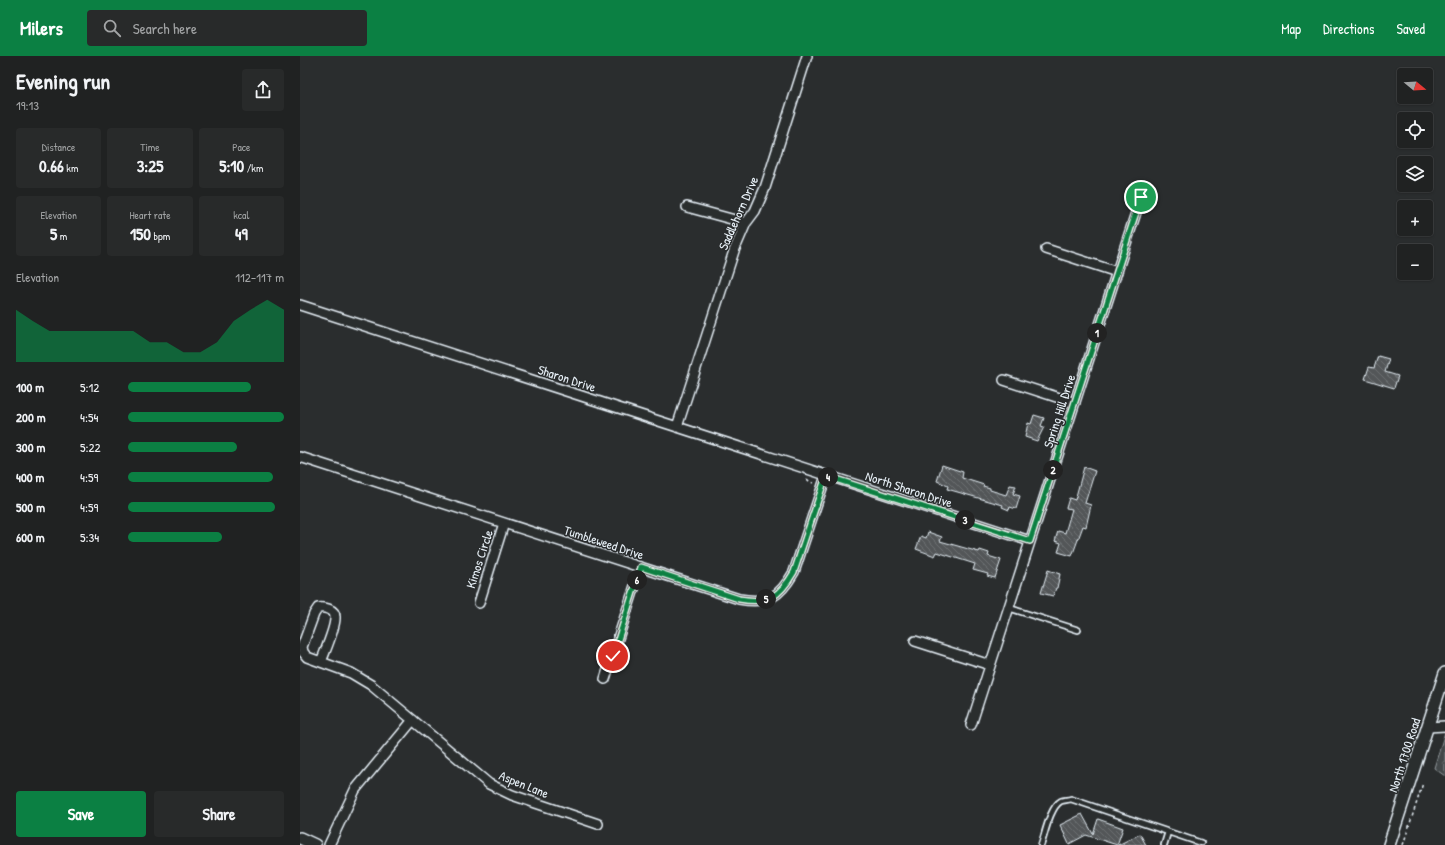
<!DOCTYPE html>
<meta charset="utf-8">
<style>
body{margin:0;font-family:"Patrick Hand",sans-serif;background:#282a2a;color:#f1f3f6;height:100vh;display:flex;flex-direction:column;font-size:15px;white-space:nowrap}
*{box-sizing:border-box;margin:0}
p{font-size:13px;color:#a2a4a5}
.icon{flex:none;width:22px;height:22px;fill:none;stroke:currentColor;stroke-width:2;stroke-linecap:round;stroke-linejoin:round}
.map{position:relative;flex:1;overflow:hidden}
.panel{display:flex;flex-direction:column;background:#202222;width:300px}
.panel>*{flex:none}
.needle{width:26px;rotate:108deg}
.buttons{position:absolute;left:1097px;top:12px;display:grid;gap:8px}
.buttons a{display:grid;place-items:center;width:36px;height:36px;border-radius:4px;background:#202222;box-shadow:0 1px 3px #0004,0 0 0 1px #3d3f40;font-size:20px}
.pin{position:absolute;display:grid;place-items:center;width:34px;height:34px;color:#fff;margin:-17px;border:2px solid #fff;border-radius:50%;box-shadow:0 1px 4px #0007}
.km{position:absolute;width:20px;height:20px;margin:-10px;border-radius:50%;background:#222;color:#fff;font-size:11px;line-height:20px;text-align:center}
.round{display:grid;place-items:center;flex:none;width:42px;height:42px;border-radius:4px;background:#282a2a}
.overview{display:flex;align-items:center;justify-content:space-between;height:68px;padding:0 16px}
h1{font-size:22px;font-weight:800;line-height:30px}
.stats{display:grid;grid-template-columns:repeat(3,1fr);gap:6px;height:68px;padding:4px 16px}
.stats div{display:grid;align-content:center;border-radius:4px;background:#282a2a;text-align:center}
.stats b{font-size:17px;font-weight:800}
.stats small{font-size:11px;font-weight:400}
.stats p{font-size:11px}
.chart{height:112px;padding:8px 16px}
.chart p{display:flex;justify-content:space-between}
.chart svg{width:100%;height:72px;margin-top:4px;fill:#0b8043;opacity:.7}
.button{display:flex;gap:8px;margin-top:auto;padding:8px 16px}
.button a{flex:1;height:46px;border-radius:4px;background:#0b8043;color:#fff;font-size:16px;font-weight:800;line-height:46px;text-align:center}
.button a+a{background:#282a2a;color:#f1f3f6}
ul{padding:0 16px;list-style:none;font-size:13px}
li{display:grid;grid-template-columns:64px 48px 1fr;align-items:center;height:30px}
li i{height:10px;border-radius:5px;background:#0b8043}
header{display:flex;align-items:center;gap:24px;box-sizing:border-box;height:56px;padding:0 20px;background:#0b8043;color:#fff}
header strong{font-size:19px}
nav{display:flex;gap:22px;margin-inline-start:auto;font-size:14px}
.search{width:280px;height:36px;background:#282a2a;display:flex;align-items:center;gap:10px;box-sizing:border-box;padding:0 14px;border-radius:4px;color:#a2a4a5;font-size:15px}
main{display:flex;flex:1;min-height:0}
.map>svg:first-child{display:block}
</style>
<header>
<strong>Milers</strong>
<div class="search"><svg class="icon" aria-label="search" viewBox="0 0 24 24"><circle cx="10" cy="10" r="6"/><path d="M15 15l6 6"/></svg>Search here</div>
<nav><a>Map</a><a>Directions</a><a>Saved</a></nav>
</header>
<main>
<section class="panel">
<div class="overview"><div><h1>Evening run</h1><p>19:13</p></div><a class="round"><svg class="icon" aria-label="share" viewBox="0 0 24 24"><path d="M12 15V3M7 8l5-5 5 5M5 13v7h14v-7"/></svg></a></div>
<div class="stats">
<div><p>Distance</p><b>0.66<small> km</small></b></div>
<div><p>Time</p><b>3:25</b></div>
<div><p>Pace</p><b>5:10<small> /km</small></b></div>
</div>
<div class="stats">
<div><p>Elevation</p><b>5<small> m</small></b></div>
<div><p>Heart rate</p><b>150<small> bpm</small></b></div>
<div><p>kcal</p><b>49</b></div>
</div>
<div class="chart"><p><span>Elevation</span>112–117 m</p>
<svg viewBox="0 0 160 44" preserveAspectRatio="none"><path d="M0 44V12L10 19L20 25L30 25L40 25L50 25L60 25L70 25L80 32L90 32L100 38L110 38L120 32L130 19L140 12L150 6L160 12V44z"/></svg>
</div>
<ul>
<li><b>100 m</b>5:12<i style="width:79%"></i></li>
<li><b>200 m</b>4:54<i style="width:100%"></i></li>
<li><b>300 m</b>5:22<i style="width:70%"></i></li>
<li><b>400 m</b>4:59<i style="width:93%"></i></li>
<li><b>500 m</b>4:59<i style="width:94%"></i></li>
<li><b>600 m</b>5:34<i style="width:60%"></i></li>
</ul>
<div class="button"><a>Save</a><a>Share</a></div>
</section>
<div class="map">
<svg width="1145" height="789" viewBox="0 0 1145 789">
<defs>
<pattern id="forest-crowns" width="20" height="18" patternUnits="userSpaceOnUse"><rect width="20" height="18" fill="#424648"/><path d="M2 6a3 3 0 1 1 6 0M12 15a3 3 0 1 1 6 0" fill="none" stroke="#5d6163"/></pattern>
<pattern id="building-back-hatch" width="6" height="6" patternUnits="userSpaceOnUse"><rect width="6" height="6" fill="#535759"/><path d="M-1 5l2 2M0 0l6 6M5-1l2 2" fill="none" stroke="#6c7072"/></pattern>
</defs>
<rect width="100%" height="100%" fill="#2a2d2e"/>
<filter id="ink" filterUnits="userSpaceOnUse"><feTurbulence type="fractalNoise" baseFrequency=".025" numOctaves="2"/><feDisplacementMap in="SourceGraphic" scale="8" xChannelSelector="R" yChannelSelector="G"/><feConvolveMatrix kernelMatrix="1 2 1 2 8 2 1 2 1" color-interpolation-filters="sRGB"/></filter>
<g filter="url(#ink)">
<path fill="url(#forest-crowns)" stroke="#959ca0" d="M1145,676V720L1134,712Z"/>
<path fill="url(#building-back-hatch)" stroke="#e8f1f8" d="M1078,300L1089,303L1085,316L1098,320L1094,332L1065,323L1069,311L1074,312Z
M734,359L744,362L741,370L744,371L737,385L725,381L728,367L731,368Z
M642,409L663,416L662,422L684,429L683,430L690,432V434L706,439L710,429L716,430L713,438L720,440L716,453L710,451L709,454L702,451L703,449L647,433L648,430L637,425Z
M784,411L795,415L785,447L791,449L786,471L783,470L772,500L758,496L761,487L755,485L758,475L765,477L772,453L766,452L769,442L775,444Z
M628,476L642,481L640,485L679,496L680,494L689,497L688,500L701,504L695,522L687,520L688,518L673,514L675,508L637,496L635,500L616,493L621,480L626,482Z
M748,514L760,518L757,532H756L753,540L741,537Z
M782,758L793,778L798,763L823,772L817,789L786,779L769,788L760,769Z
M840,778L846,789H818Z"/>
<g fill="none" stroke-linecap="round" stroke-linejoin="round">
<g stroke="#e8f1f8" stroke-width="8">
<path id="service" d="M709,552L778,574
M741,789C745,778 750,751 761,745C764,744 768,744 771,743L901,787
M864,789L868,776"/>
</g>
<g stroke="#e8f1f8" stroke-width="12">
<path id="minor" d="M387,151L446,167
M746,193L817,216
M0,249L730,485
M704,324L775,347
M377,371L434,195L446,167L455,155L465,132L507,0
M0,401L439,543C468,548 479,542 494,516L526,420
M179,547L204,467
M615,585L690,609
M21,606C25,595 36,571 35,561C35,553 24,551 18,552L14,558L2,591L3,596L7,601L51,617L71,629L189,728L212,739L298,768
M305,623L341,511
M671,669L841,141
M1128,671L1145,670
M29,789L55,734L113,664"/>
</g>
<g stroke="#e8f1f8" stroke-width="14">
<path id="tertiary" d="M0,782L15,789
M1089,789L1145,617"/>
</g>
<path stroke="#e8f1f8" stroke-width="1.5" stroke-dasharray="3 3" stroke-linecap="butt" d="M507,423L510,426L514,427
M1103,789L1123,727"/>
<use href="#service" stroke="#2a2d2e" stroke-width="4.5"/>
<use href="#minor" stroke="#2a2d2e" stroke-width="9"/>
<use href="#tertiary" stroke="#2a2d2e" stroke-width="11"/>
</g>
</g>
<g fill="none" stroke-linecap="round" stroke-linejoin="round" filter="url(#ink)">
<g stroke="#fff" stroke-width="8">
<path id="route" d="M313,600L341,511L439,543C468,548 479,542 494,516L526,420L730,485L841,141"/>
</g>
<use href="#route" stroke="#0b8043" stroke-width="5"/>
</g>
<g text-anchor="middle" stroke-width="3" stroke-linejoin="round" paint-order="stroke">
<g font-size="13" fill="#e8f1f8" stroke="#2a2d2e">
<text transform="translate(438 157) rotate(-66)" y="5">Saddlehorn Drive</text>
<text transform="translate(267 322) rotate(18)" y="5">Sharon Drive</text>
<text transform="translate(759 355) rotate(-72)" y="5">Spring Hill Drive</text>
<text transform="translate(609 433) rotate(18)" y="5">North Sharon Drive</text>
<text transform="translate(304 486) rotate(18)" y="5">Tumbleweed Drive</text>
<text transform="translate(179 503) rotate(-72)" y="5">Kimos Circle</text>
<text transform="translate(1104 699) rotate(-72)" y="5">North 1700 Road</text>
<text transform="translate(224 728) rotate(22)" y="5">Aspen Lane</text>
</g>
</g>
</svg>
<div class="buttons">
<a><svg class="needle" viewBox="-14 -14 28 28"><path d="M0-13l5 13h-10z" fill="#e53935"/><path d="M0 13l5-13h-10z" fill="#a2a4a5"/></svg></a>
<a><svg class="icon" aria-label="locate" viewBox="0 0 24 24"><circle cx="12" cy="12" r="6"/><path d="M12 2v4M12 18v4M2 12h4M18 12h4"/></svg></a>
<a><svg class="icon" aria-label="layers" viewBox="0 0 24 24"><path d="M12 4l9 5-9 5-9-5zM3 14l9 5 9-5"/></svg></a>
<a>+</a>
<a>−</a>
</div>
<div class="pin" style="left:841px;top:141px;background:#1e9e55"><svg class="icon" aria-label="arrive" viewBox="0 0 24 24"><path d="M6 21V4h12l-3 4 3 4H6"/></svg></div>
<div class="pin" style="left:313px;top:600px;background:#d93025"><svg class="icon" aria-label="check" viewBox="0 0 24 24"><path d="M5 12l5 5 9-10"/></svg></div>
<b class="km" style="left:797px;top:277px">1</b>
<b class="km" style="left:753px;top:414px">2</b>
<b class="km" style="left:665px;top:464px">3</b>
<b class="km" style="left:528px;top:421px">4</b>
<b class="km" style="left:466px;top:543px">5</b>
<b class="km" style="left:337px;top:524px">6</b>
</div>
</main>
